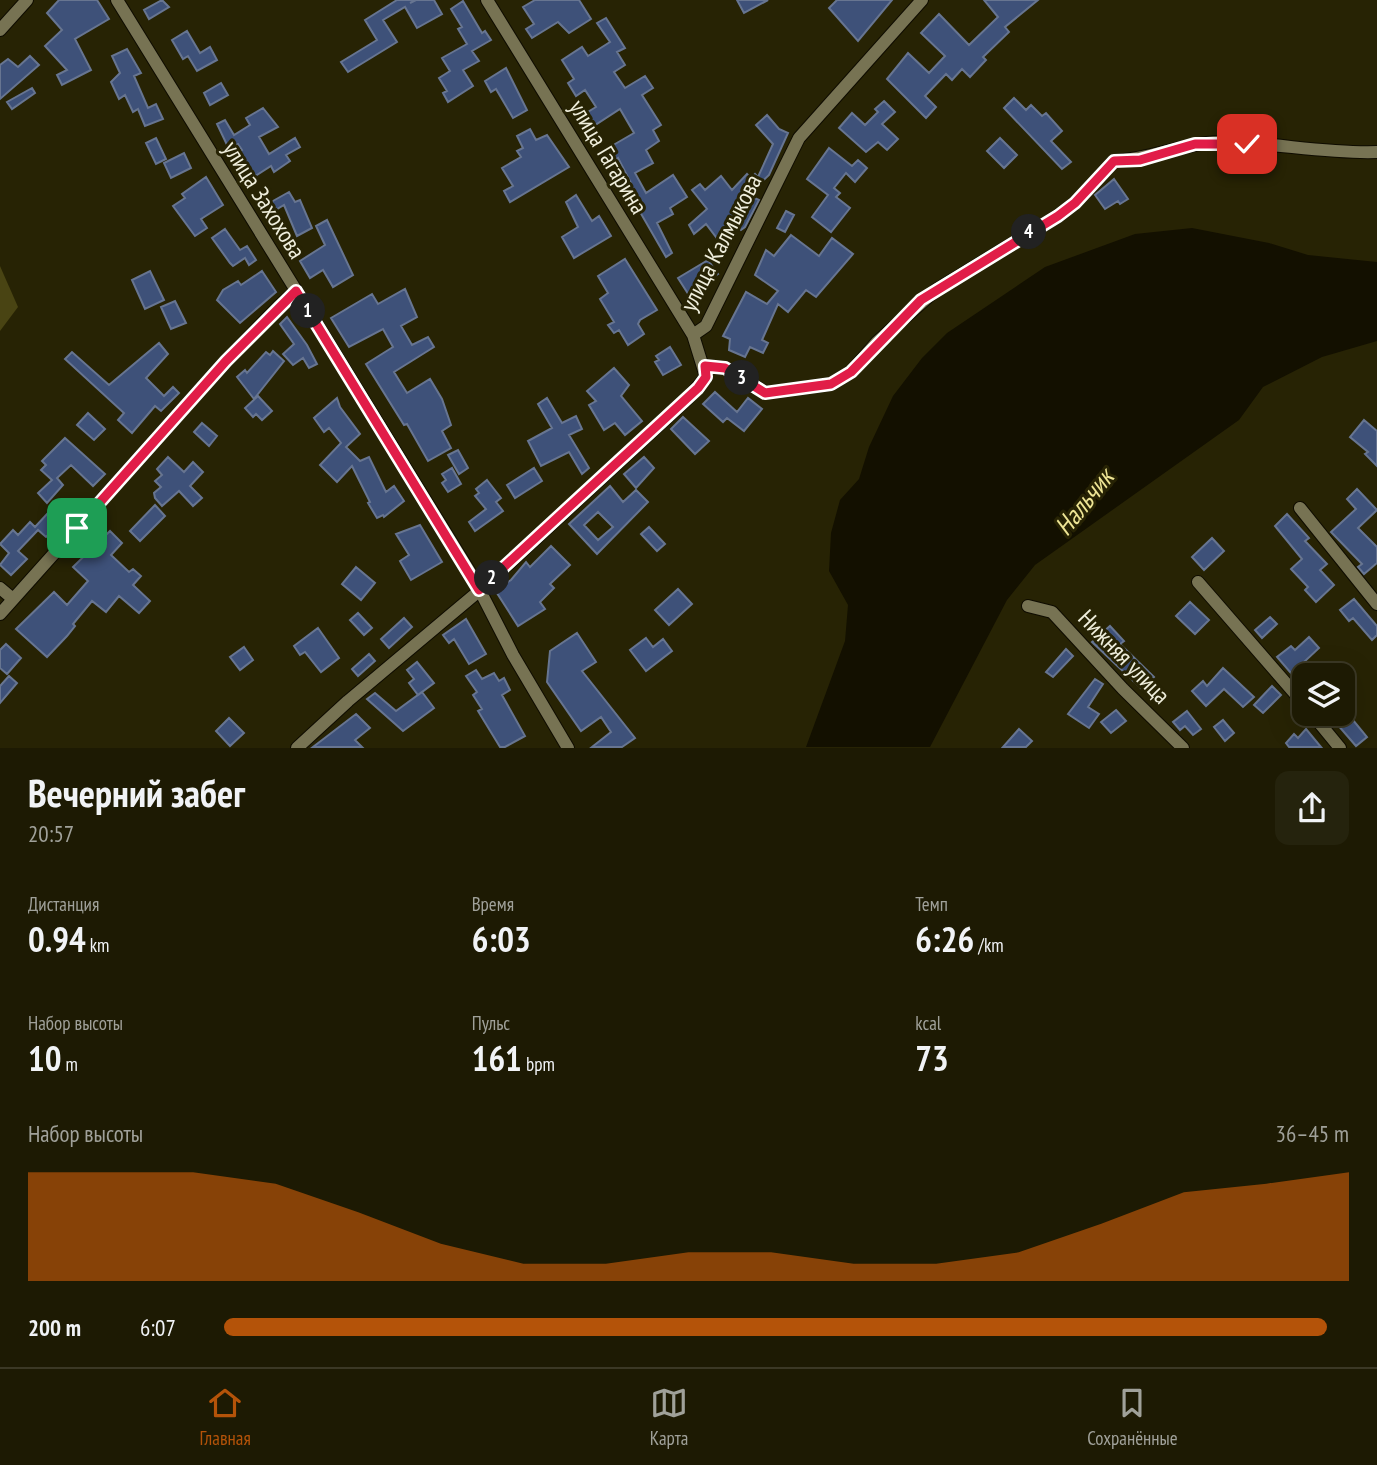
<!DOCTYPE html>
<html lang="ru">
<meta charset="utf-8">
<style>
body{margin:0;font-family:"PT Sans Narrow",sans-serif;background:#25230d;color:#f1f3f6;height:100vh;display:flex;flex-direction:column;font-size:26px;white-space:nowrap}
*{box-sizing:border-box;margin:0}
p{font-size:23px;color:#a0a19a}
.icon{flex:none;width:38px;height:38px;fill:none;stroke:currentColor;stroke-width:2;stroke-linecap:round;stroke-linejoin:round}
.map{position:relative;height:748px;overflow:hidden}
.sheet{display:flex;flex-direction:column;background:#1d1a03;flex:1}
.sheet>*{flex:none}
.fabs{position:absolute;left:1292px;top:663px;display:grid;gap:14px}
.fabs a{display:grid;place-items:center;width:63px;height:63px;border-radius:14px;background:#1d1a03;box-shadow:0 7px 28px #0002,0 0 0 2px #3b3825;font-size:35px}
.pin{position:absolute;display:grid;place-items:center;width:60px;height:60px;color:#fff;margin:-30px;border-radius:14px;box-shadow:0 4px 10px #0006}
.km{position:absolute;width:35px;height:35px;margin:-18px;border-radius:50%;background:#222;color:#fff;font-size:19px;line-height:35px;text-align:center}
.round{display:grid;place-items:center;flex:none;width:74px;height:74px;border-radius:14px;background:#25230d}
.overview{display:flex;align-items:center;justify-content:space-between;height:119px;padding:0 28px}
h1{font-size:38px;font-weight:700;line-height:52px}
.figures{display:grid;grid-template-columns:repeat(3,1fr);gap:10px;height:119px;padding:7px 28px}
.figures div{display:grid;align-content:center}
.figures b{font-size:35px;font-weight:700}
.figures small{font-size:19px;font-weight:400}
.figures p{font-size:19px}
.chart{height:196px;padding:14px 28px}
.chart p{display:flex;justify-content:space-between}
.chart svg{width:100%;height:126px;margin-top:7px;fill:#b45309;opacity:.7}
ul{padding:0 28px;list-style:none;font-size:23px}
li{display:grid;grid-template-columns:112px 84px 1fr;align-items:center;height:52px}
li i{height:18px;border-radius:9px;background:#b45309}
.dock{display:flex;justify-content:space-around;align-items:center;height:98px;border-top:2px solid #3b3825;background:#1d1a03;font-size:19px;color:#a0a19a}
.dock a{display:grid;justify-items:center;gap:4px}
.dock .selected{color:#b45309}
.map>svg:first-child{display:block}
</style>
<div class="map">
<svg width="1377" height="748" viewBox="0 0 1377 748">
<rect width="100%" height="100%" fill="#272304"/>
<path fill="#494413" d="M0,266L18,307L0,331Z"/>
<path fill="#131000" d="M1192,228L1269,243L1308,255L1377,262V341L1322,357L1263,387L1239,420L1035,565L1007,600L930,747H806L845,641L848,605L829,571L831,533L840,500L859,479L869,447L893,396L922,358L947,333L1045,267L1135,234Z"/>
<path fill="#3e5179" stroke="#677591" stroke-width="2" fill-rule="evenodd" d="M59,0H97L109,19L75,39L91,70L62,85L57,75L67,70L45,46L62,30L47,13Z
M162,0L169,7L149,19L144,10Z
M397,0H416L410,3L416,0H434L442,14L417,28L405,7L383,20L397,42L348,72L341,62L377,40L365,20Z
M535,0H579L591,19L569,33L558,22L532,38L526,29L534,24L523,7Z
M737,0H768L744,13Z
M837,0H892L858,41L829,8Z
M984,0H1038L1005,27L1009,32L983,57L986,60L970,77L962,69L952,80L946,74L925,96L936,107L926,118L887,79L908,53L929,73L945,56L921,33L939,14L969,45L998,17Z
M463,1L482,33L485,31L491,40L472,51L479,61L463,70L473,86L448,102L443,93L447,91L439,78L450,71L442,58L467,44L458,29L462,27L451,9Z
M606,18L625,48L617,52L625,65L614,72L625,88L645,76L653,88L642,95L661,125L653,130L659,141L646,150L653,163L635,173L646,193L673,175L687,197L670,208L673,214L657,223L672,253L666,257L625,186L631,183L618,158L610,163L603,151L634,133L620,109L589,129L581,116L596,107L585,90L576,96L568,83L574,79L562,60L582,47L588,56L610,42L597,23Z
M187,31L200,53L210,47L217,60L197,71L188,56L183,59L172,40Z
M127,49L141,73L134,76L148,108L156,104L163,119L145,126L138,109L133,112L125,95L119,99L111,82L120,73L112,56Z
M30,56L39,65L0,99V65L8,59L18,67Z
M506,68L527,110L513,118L496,89L491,92L485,81Z
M221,83L228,95L210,105L204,93Z
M32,88L35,93L12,109L7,102Z
M1014,98L1026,110L1031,105L1042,116L1046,113L1062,131L1051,141L1071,162L1062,169L1004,108Z
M884,101L895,112L882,124L898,139L887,150L878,142L866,152L839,128L852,113L865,125L878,112L875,109Z
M263,108L278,127L259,137L269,154L295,138L300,147L286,155L290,161L274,172L271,166L249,180L234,156L242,150L238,144L229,149L217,124L225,120L234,135L250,125L246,118Z
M767,115L779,129L788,133L769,175L748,195L759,200L745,227L741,230L737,226L719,241L706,224L694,234L689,225L707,209L692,190L700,184L705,190L721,176L732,190L747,174L751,178L755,174L758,177L773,144L756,125Z
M530,129L536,140L547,135L569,167L510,202L504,191L513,186L502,168L521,157L517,151L523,148L517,136Z
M156,138L166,159L156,164L146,143Z
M1000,138L1017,155L1004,168L987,151Z
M829,148L852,166L858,160L867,168L855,182L846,173L834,188L840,193L836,197L850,208L831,232L812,217L828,195L807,179Z
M184,153L191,168L171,178L164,163Z
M206,177L223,205L201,219L207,228L195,236L173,206L185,198L182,194Z
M1114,179L1128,199L1120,204L1118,201L1105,209L1095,195Z
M289,192L295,202L300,200L312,228L297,236L284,205L269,214L264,206Z
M576,195L592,221L599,216L611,236L574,258L562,237L578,227L566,202Z
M786,211L794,215L785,232L777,228Z
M327,220L353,275L333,287L323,270L310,278L300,261L325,245L316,226Z
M225,229L240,250L247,246L256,260L249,265L245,258L233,266L230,263L212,238Z
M791,235L819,256L832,238L853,254L816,297L806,290L788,312L778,304L762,340L768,343L763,353L750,347L745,357L729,350L730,339L723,336L746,292L767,304L778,291L755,275L766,250L774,256Z
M625,259L657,310L640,320L638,324L644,334L628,345L619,330L614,333L608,325L614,322L600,299L608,293L598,276Z
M708,260L718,274L698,287L702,294L692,300L678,278Z
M150,271L164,300L145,309L132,280Z
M262,271L276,292L240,323L217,300L223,290L238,281L241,285Z
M405,289L417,317L401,326L412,345L428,337L434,347L394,372L407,393L430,379L442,399L451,425L442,431L451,448L428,461L407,424L404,425L366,364L393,347L383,329L349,347L331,318L372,294L378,304Z
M175,301L186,323L171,329L161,307Z
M287,317L307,345L317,364L309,368L303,358L293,365L283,354L294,344L280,324Z
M159,343L168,354L146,378L164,396L173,387L179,393L161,411L155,406L132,433L118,420L124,413L65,359L72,352L109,385Z
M670,347L681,365L663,375L655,362L659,360L656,356Z
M273,351L284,361L254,399L237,377L245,370L247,373L266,352L270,355Z
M614,368L629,385L621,396L642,421L625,435L615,423L604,430L589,405L596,401L587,391Z
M715,392L737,412L748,398L762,409L744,431L727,418L723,422L703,404Z
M258,396L272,411L262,420L256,414L253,417L245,408Z
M337,398L340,407L360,434L346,447L360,461L369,457L386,492L394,486L404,501L384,517L383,515L377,518L368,503L370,502L352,466L337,482L320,465L341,443L329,428L324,432L314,418Z
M547,398L562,423L576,416L582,429L569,435L589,468L582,474L569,452L541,466L528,441L552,428L538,404Z
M88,413L105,429L94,440L77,425Z
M683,417L709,441L695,454L671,429Z
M1364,420L1377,431V466L1365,454L1368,452L1350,437Z
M202,423L217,436L209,446L194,432Z
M65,438L105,474L93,486L71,465L57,478L63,485L47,503L38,493L52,480L41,470L46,465L42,461Z
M458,450L468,468L459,474L448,455Z
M168,457L184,472L193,462L203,472L190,486L202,498L193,506L179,491L162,506L155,498L154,493L161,487L155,481L162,475L157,469Z
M644,457L654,468L636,488L624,474Z
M452,468L461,484L448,492L442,483L446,480L442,474Z
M534,468L542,481L515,498L507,485Z
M487,480L501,498L496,502L503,511L475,531L469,522L486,509L475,496L479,493L476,489Z
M610,486L623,502L636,490L648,502L597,554L569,524ZM598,512L613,527L598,540L584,525Z
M1357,489L1377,510L1358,528L1377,547V563L1364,574L1358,567L1362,564L1331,532L1356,509L1347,499Z
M155,505L165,516L140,541L130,531Z
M48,513L59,524L46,537L38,530L18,551L27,559L11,575L0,565L9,553L0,544L13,530L18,535L30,522L35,527Z
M1287,514L1309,538L1305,541L1327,564L1320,570L1334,585L1316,602L1305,590L1308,587L1291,569L1302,559L1275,526Z
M420,525L442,562L411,580L400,561L409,555L396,534Z
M649,527L665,544L657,551L641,534Z
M110,531L122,543L111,555L129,572L133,569L141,576L133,585L150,601L139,613L119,596L106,612L92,601L73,624L75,626L67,636L47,657L16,629L54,592L67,605L88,581L73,567Z
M1212,538L1224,551L1204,570L1192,557Z
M551,546L570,565L550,584L554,588L540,602L545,609L518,626L495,590L511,580L526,562L530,567Z
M356,567L375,583L361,600L342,584Z
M678,589L692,604L669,625L655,610Z
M1354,599L1377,626V635L1372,640L1353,618L1349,621L1340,610Z
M1190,602L1209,620L1195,634L1176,616Z
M358,613L372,628L364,635L350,620Z
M1270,617L1277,624L1262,638L1255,630Z
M404,618L412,627L389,648L381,639Z
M466,619L486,654L469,664L454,639L449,643L443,635Z
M1110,626L1124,641L1120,644L1154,677L1142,689L1092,642Z
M318,628L339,658L321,672L305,652L300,655L294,646Z
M577,633L596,662L582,671L635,738L622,747H592L611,732L601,717L581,731L547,682L550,651Z
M1309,637L1319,648L1304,662L1316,676H1302L1297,680L1277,657L1291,646L1295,650Z
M646,638L653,647L663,639L672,651L646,671L630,650Z
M6,644L21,658L7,674L0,668V650Z
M244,647L253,660L240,670L230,657Z
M1066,649L1073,656L1053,677L1046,672Z
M369,654L375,661L358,676L352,669Z
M417,662L434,683L418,695L409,683L414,679L407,670Z
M1223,668L1254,697L1243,707L1224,689L1206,706L1192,691L1203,681L1207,686Z
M476,670L482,679L494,673L499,681L504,678L510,690L502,695L525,736L505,747H500L478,711L482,709L473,695L477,692L466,676Z
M9,676L17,683L0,703V686Z
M1095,679L1103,684L1088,707L1099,714L1089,728L1068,714Z
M1272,686L1281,695L1263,713L1254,705Z
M422,692L434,708L403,731L367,699L375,693L396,711Z
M1116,710L1126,721L1111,733L1101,722Z
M1187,711L1201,729L1193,735L1185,726L1180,730L1173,722Z
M356,714L370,728L355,740L362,747H313Z
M1348,714L1367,737L1356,746L1337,724Z
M229,718L244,733L230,746L216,731Z
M1223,720L1234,733L1225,741L1214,727Z
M1019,729L1032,741L1026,747H1003Z
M1306,729L1321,747H1289L1286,743L1294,734L1298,738Z"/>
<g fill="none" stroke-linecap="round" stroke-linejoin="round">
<g stroke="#0f0c00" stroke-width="14">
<path id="minor" d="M117,0L474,579L513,655L568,748
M0,30L27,0
M693,335L706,326L799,138L922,0
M705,366L725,368L766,393L831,384L851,372L877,342L936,290L1058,216L1075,203L1114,161C1151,159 1183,143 1220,142C1272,142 1325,154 1377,152
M1300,508L1377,604
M1198,582L1304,704
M0,588L13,599
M1028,606L1052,612L1123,689L1183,748
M0,614L226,361L279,306L296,291
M1312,714L1340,748
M297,748L348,701L479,591L688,398L706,377L693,335L487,0"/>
</g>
<use href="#minor" stroke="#777353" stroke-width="12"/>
</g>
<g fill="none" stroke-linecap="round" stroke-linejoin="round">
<g stroke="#fff" stroke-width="14">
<path id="route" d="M77,528L226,361L296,291L479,590L698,388L706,377L705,366L725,368L765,393L831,384L851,372L921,300L1058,216L1075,203L1114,161L1140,160L1195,144H1247"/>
</g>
<use href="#route" stroke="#e11d48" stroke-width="9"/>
</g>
<g text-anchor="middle" stroke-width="6" stroke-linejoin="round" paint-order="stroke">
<g font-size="24" fill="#efeedc" stroke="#272304">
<text transform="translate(608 157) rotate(59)" y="8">улица Гагарина</text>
<text transform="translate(264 200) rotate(58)" y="8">улица Захохова</text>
<text transform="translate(721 243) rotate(-63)" y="8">улица Калмыкова</text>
<text transform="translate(1124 657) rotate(46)" y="8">Нижняя улица</text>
</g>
<g font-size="26" font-style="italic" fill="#eee595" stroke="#272304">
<text transform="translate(1084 502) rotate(-51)" y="9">Нальчик</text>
</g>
</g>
</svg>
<div class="fabs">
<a><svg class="icon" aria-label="layers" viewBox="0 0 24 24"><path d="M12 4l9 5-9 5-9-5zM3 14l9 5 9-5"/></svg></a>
</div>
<div class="pin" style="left:77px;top:528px;background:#1e9e55"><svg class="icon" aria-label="arrive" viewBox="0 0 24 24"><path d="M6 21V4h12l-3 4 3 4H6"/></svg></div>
<div class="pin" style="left:1247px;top:144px;background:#d93025"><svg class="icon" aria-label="check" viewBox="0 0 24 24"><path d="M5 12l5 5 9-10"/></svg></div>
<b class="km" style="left:308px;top:311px">1</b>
<b class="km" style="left:492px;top:578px">2</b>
<b class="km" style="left:742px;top:378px">3</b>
<b class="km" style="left:1029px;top:232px">4</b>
</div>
<section class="sheet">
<div class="overview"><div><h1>Вечерний забег</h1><p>20:57</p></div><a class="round"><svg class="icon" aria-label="share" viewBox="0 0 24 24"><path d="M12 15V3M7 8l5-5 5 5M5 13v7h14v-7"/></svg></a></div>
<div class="figures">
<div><p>Дистанция</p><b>0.94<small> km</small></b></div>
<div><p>Время</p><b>6:03</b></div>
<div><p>Темп</p><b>6:26<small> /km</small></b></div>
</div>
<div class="figures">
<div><p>Набор высоты</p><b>10<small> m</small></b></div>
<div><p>Пульс</p><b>161<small> bpm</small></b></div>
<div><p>kcal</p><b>73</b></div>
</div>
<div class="chart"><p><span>Набор высоты</span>36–45 m</p>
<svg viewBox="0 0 160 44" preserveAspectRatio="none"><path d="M0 44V6L10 6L20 6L30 10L40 20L50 31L60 38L70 38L80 34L90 34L100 38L110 38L120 34L130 24L140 13L150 10L160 6V44z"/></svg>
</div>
<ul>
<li><b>200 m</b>6:07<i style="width:98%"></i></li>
</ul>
</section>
<nav class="dock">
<a class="selected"><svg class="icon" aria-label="home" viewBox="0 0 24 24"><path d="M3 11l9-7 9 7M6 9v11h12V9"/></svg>Главная</a>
<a><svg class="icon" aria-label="map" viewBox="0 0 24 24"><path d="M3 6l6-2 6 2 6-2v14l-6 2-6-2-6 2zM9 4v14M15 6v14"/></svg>Карта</a>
<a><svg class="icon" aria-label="saved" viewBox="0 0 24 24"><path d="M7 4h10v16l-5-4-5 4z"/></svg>Сохранённые</a>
</nav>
